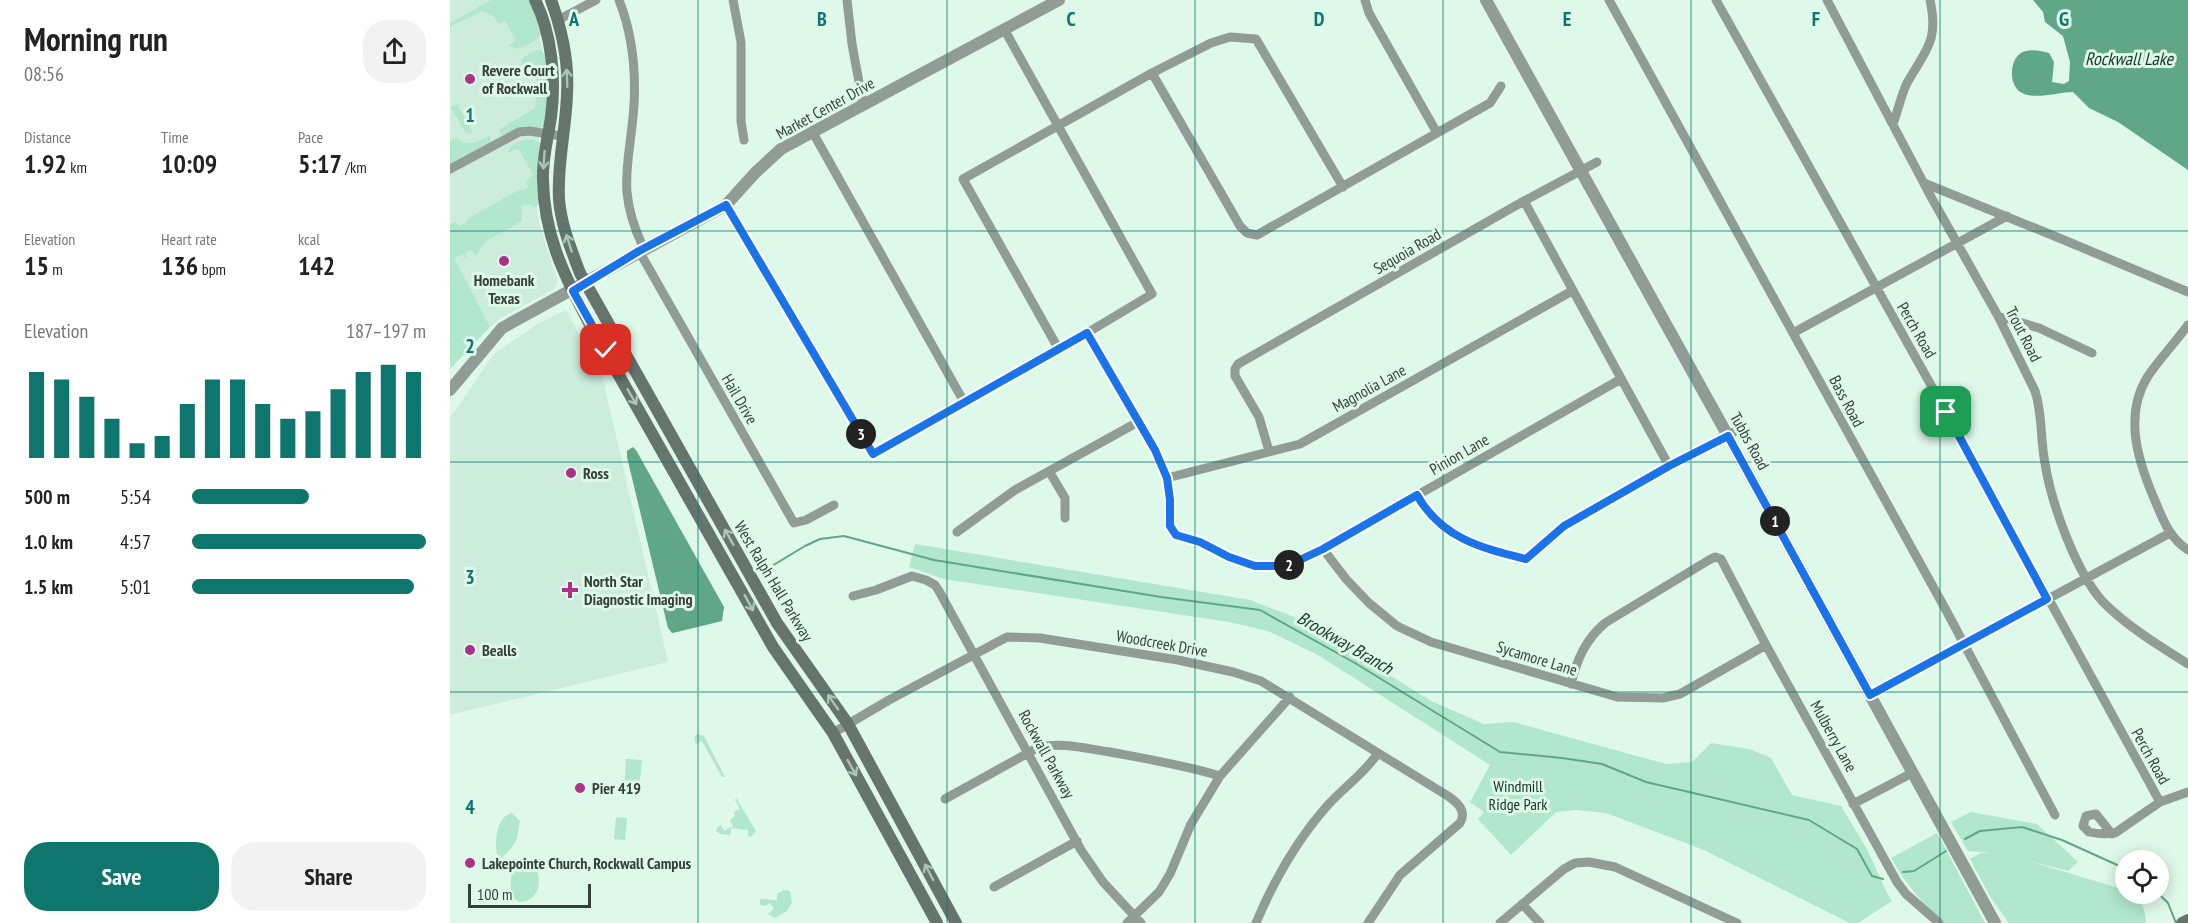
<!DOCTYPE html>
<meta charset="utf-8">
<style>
body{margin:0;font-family:"PT Sans Narrow",sans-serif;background:#f2f2f2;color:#222;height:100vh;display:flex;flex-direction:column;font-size:22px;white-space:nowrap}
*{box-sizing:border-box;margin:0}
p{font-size:20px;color:#767676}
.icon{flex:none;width:33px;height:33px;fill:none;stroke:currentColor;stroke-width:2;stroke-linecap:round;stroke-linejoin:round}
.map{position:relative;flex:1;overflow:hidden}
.sheet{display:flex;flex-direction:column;background:#fff;width:450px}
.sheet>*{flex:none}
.tools{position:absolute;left:1665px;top:850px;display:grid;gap:12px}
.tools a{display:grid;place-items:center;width:54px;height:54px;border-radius:50%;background:#fff;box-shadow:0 3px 15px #0003;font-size:30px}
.scale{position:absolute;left:18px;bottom:15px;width:123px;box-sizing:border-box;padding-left:6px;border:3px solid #36403b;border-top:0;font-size:16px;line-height:21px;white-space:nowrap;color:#36403b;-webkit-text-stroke:4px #def8ea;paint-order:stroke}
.pin{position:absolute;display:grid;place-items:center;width:51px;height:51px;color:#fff;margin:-26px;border-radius:12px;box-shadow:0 3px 9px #0006}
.km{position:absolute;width:30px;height:30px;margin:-15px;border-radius:50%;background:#222;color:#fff;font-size:16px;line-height:30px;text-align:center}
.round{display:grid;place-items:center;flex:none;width:63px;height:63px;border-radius:24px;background:#f2f2f2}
.overview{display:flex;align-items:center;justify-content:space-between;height:102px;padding:0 24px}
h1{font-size:33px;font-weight:600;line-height:45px}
.stats{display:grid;grid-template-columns:repeat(3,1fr);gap:9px;height:102px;padding:6px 24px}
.stats div{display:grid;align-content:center}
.stats b{font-size:26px;font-weight:600}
.stats small{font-size:16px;font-weight:400}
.stats p{font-size:16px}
.chart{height:168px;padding:12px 24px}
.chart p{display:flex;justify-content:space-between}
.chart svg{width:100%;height:108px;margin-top:6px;stroke:#0f766e;stroke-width:6}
.primary-button{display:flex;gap:12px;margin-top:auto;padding:12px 24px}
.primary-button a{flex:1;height:69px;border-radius:24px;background:#0f766e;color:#fff;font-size:24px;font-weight:600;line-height:69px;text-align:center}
.primary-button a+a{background:#f2f2f2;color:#222}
ul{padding:0 24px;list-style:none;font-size:20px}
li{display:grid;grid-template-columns:96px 72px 1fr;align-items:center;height:45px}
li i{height:15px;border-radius:8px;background:#0f766e}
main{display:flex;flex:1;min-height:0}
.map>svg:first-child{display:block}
</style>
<main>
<section class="sheet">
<div class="overview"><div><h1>Morning run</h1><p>08:56</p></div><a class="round"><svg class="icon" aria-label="share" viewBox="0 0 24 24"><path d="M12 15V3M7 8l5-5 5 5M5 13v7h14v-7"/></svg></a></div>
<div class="stats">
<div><p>Distance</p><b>1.92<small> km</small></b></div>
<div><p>Time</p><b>10:09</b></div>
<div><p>Pace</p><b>5:17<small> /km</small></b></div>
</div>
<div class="stats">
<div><p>Elevation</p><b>15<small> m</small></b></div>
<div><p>Heart rate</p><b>136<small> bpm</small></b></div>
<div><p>kcal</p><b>142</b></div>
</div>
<div class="chart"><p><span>Elevation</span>187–197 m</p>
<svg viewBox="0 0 160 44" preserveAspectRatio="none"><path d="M5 44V9M15 44V12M25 44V19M35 44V28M45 44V38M55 44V35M65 44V22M75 44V12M85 44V12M95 44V22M105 44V28M115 44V25M125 44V16M135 44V9M145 44V6M155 44V9"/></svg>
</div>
<ul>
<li><b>500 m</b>5:54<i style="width:50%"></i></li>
<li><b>1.0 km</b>4:57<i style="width:100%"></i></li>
<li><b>1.5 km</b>5:01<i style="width:95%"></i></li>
</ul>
<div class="primary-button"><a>Save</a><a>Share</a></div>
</section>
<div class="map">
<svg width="1738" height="923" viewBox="0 0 1738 923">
<rect width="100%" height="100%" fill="#def8ea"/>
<path fill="#cceddc" d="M0,0H77L89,32L95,67L96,92L88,145L85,196L89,223L108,283L104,289L51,318L22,343L0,370Z
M116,310L152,375L218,662L0,715V418L44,354L86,325Z"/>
<path fill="#b1e7cc" d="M41,0H80L91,33C88,41 73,48 65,49L59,45L66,41L55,20L49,24L43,16L32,11L0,27V23Z
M87,50H91C104,62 96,109 94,126L89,129L52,135L49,132L50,129L85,108L86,98L84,88L89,84L78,63L72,66C69,57 79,54 87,50Z
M7,104L23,132L19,134L15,132L1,107Z
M39,136L42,142L0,166V140L1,141L6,138C19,148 26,142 39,136Z
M84,139L90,143L91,147L89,204L84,208L80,204L72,206V221L35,242L26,256L21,250L16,253L17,260L12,254L4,258L40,327L0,369V224L6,222L9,226L17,222L16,220L70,189L72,191L79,187L76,182L83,175L69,150L65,149L59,153L58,152C62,141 74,140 84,139Z
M465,544L800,600L847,618L981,701L1034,724L1063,722L1216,764L1242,762L1261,743L1299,749L1321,758L1342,795L1391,806L1417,849L1436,891L1442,901L1408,923H1400L1254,850L1156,813L1126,810L1106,812L1061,855L1028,819L1034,812L1020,802L1040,765L868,655L818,631L779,622L494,579L459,567Z
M247,734L254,736L275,777H272L252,741L246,744L244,737Z
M176,759L192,760L189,790L174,789Z
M286,798L306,831L301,837L298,836V830L281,828L280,835L270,834L266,831L267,827L271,825L274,831L283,826L280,820L285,816L284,812L290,809L285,800Z
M1521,812L1587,824L1628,862L1618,871L1579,861L1675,890L1676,894C1690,894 1696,910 1696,923H1559L1541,898L1520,859L1531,853H1541L1518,851L1501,822Z
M62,813L70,821C69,826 68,836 66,841C65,844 53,857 50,860L48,859C44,845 45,817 62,813Z
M166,817L177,818L175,840L164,839Z
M1487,833L1535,923H1491C1472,902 1455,883 1441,858Z
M76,856C90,864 95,892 78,900C56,911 59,872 65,862Z
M334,890L340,891L342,903L337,911L325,918L318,914L324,909L320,903L315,906L310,905V899L327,900V894Z"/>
<path fill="#5fa786" d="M1583,0H1738V170L1668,122L1639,108L1623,92C1608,92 1586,100 1572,93C1557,86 1559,54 1576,51C1584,49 1592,51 1599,53L1604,62L1602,82L1614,84L1619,81L1620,62L1613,36L1595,22L1593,12Z
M183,447L186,450L274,607L272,621L227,632L222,633L218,628L177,457V451Z"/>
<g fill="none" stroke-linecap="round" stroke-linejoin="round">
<path stroke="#5fa786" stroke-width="2" d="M310,573L355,546L370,539L394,536L484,560L711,597L810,610L905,663L1050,752L1112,758L1152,764L1196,782L1359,820L1407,849L1422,876L1433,879
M1515,839L1530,831L1572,827L1612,840L1676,869
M1453,872L1464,871L1496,851
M1708,893L1718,903L1726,923"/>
<path stroke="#919c96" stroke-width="9" d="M169,0C182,33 186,70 184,105C180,165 165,189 194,249
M283,0L291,42V121L294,140
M397,0L402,44L413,104
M915,0L919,13L987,133
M1159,0L1497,612L1605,815
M1266,0L1496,412L1710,802
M1377,0L1480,195L1548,316L1585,391C1593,415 1590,439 1595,463C1601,503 1626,572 1653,602C1678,627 1708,645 1738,664
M108,20L146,0
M702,73L790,226L797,233L807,235L1040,103L1051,86
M1443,124C1448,111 1451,95 1457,83C1476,49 1489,42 1480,0
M362,131L514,402
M0,169L69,132L79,131L112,136
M1474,183L1614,240L1738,292
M1074,201L1219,466
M276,205L423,454L637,333L702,294L554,29
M189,251L344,523L356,520L384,505
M1548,316L1589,328L1642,353
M1738,325C1725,343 1710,358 1698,376C1674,414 1687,458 1703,496C1712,517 1718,537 1738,550
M637,333L705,450L717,478L721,500L720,526L726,535L750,542L779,557L805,566H837L873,549L1171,379
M1343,333L1557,216
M608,348L513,179L702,73L761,43L780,37L806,39L893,187
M819,451L809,417L785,376V369L788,364L1074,201L1147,162
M599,471L615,498V518
M717,478L850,444L1122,291
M967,495C992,539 1030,548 1076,559L1114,526L1219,466L1291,428
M507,532L565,490L688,422
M873,549L896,579L919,603L947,626L981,642L1167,697L1213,698L1230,694L1316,645
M403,596L426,590L462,576L476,580L485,585L489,591L631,850L653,882L691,923
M1121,684C1127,659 1136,639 1155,623L1259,560L1265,557L1271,559L1316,645L1447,882L1456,894L1489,923
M1420,695L1720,533
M383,733L439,700L557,637L590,638L728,660L783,672L811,681L998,796C1008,803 1017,811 1010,823L950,875L918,923
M495,799L587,748C609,741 638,749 660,752C698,759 734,765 770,776
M1403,804L1462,773
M1662,834L1646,814L1636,816L1633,826L1639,832C1647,834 1656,834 1665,833L1710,802L1738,792
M544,887L627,841
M1072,904L1090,923
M677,923L709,892L720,874L741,824L770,776L840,697
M806,923C824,880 847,840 877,806C894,787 914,774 928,753
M1050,923L1114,869L1125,863L1139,862L1165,867L1287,923"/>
<path stroke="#919c96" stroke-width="12" d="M1036,0L1278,436L1545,923
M0,390L52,328L276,205L305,173L331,149L609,0"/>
<path stroke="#65746c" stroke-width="12" d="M85,0C102,34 106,79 101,117C98,138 92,159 93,180C94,234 113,273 137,319L323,647L383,733L487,923
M101,0C112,30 119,62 117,94C116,129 107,163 109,199C111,225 121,249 130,273L327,623L398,724L506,923
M1732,923L1738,920"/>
</g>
<defs><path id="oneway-shaft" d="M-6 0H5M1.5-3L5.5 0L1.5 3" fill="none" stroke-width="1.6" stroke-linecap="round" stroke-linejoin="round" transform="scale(1.5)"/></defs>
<g stroke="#aec3b8">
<use href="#oneway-shaft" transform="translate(117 78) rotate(-92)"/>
<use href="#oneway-shaft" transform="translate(94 160) rotate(94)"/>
<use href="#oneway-shaft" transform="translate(119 243) rotate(-108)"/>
<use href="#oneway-shaft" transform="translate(182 397) rotate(60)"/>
<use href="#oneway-shaft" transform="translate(279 537) rotate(-119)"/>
<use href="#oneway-shaft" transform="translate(299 603) rotate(61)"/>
<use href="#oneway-shaft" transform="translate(383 702) rotate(-125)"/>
<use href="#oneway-shaft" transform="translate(402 768) rotate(61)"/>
<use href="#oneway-shaft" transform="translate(479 872) rotate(-118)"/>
</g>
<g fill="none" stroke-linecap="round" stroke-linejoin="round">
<g stroke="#fff" stroke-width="12">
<path id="route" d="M156,350L123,291L189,251L276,205L423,454L637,333L705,450L717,478L720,500V526L726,535L750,542L779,557L805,566H837L873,549L967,495C991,538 1031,548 1076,559L1114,526L1219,466L1278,436L1420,695L1597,599L1496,412"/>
</g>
<use href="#route" stroke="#1a73e8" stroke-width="8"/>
</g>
<path fill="none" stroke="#0f766e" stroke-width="1.5" stroke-opacity="0.55" d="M248,0V923M497,0V923M745,0V923M993,0V923M1241,0V923M1490,0V923M0,231H1738M0,462H1738M0,692H1738"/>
<g fill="#ab3286" stroke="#def8ea" stroke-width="2">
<circle cx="20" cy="79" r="6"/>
<circle cx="54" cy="261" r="6"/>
<circle cx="121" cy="473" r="6"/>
<path d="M117 581h6v6h6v6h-6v6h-6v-6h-6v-6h6z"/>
<circle cx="20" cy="650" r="6"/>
<circle cx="130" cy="788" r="6"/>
<circle cx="20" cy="863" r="6"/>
</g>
<g text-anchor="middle" stroke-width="6" stroke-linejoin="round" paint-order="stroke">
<g font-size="16" font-weight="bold" fill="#36403b" stroke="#def8ea" text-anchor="start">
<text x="32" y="76">Revere Court<tspan x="32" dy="18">of Rockwall</tspan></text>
<text x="54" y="286" text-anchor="middle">Homebank<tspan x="54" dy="18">Texas</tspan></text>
<text x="133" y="479">Ross</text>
<text x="134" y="587">North Star<tspan x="134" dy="18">Diagnostic Imaging</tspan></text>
<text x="32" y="656">Bealls</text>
<text x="142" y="794">Pier 419</text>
<text x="32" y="869">Lakepointe Church, Rockwall Campus</text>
</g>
<g font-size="16" fill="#36403b" stroke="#def8ea">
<text transform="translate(375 108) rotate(-29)" y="6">Market Center Drive</text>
<text transform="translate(957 251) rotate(-30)" y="6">Sequoia Road</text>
<text transform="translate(1467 330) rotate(60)" y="6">Perch Road</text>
<text transform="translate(1574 334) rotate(63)" y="6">Trout Road</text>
<text transform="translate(919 388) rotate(-29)" y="6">Magnolia Lane</text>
<text transform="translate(290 399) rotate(60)" y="6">Hail Drive</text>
<text transform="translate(1397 401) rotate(62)" y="6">Bass Road</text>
<text transform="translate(1300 441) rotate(61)" y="6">Tubbs Road</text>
<text transform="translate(1009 454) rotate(-30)" y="6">Pinion Lane</text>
<text transform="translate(324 581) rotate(59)" y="6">West Ralph Hall Parkway</text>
<text transform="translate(712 643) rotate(10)" y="6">Woodcreek Drive</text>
<text transform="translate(1087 658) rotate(17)" y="6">Sycamore Lane</text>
<text transform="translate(1384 736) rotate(61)" y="6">Mulberry Lane</text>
<text transform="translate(597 754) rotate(61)" y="6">Rockwall Parkway</text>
<text transform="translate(1701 756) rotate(61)" y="6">Perch Road</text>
</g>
<g font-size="16" fill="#143526" stroke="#def8ea">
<text x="1068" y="792">Windmill<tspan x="1068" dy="18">Ridge Park</tspan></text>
</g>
<g font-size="18" font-style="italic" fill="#18382a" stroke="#def8ea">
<text x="1679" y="65">Rockwall Lake</text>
<text transform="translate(895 643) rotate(30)" y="6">Brookway Branch</text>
</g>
</g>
<g font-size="20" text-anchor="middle" font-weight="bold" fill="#0f766e" stroke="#def8ea" stroke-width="6" stroke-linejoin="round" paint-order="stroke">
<text x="124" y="26">A</text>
<text x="372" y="26">B</text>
<text x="621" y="26">C</text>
<text x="869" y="26">D</text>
<text x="1117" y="26">E</text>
<text x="1366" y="26">F</text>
<text x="1614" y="26">G</text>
<text x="20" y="122">1</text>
<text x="20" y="353">2</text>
<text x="20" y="584">3</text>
<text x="20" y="814">4</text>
</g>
</svg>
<div class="tools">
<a><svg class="icon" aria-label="locate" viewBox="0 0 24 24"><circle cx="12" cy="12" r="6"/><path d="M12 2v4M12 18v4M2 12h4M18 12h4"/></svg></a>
</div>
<div class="scale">100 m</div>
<div class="pin" style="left:1496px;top:412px;background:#1e9e55"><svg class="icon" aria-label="arrive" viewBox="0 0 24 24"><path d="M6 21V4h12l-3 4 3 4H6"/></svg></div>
<div class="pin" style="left:156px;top:350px;background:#d93025"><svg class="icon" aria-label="check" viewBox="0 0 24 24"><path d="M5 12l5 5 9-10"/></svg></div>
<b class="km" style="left:1325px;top:521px">1</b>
<b class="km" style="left:839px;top:565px">2</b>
<b class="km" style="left:411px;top:434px">3</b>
</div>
</main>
